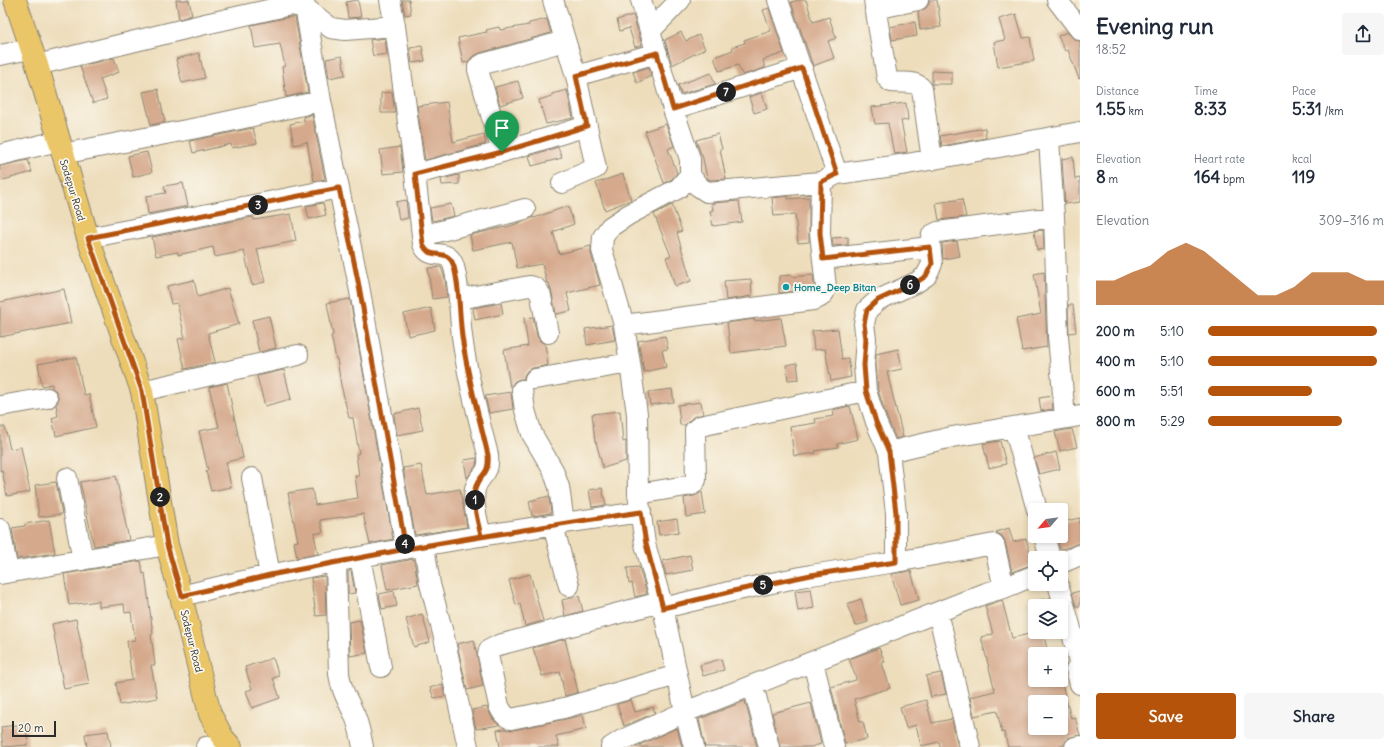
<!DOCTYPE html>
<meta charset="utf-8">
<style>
body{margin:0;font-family:Delius,sans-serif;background:#f6f6f7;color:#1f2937;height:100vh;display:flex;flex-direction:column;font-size:15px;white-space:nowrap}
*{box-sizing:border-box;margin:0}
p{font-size:13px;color:#747a83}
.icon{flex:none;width:22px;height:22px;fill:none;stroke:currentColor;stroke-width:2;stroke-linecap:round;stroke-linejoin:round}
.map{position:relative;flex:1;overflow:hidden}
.side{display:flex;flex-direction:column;background:#fff;width:320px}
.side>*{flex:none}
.needle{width:26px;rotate:242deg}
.tools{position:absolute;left:1028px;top:503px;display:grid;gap:8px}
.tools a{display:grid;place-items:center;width:40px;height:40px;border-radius:4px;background:#fff;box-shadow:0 2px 6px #0003;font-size:20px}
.scale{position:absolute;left:12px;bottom:10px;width:44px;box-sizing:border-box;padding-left:4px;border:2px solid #2b2b2b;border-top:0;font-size:11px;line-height:14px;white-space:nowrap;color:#2b2b2b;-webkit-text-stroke:3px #fbf7ec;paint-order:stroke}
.pin{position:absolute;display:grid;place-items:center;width:34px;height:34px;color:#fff;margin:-41px -17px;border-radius:50% 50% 50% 0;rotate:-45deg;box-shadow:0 0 4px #0007}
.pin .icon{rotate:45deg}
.km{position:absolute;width:20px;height:20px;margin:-10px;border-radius:50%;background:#222;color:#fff;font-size:11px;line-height:20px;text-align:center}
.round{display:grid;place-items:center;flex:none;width:42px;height:42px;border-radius:4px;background:#f6f6f7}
.headline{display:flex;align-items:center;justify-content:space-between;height:68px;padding:0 16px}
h1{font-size:22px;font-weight:800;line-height:30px}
.metrics{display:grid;grid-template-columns:repeat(3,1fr);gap:6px;height:68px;padding:4px 16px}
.metrics div{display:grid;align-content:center}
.metrics b{font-size:17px;font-weight:800}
.metrics small{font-size:11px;font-weight:400}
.metrics p{font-size:11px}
.chart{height:112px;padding:8px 16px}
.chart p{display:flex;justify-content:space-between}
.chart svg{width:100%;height:72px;margin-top:4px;fill:#b45309;opacity:.7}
.action{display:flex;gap:8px;margin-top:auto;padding:8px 16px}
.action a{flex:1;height:46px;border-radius:4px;background:#b45309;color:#fff;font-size:16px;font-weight:800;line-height:46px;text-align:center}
.action a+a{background:#f6f6f7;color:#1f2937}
ul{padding:0 16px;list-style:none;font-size:13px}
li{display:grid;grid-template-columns:64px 48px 1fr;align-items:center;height:30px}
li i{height:10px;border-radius:5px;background:#b45309}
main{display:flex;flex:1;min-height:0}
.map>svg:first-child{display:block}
</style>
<main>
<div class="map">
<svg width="1080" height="747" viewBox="0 0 1080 747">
<rect width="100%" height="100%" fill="#fbf7ec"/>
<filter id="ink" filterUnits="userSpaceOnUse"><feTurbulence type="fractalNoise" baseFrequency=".025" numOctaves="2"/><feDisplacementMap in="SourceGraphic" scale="8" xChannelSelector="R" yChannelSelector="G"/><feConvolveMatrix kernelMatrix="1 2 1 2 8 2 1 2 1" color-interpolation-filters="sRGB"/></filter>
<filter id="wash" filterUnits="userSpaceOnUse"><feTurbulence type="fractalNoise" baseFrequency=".012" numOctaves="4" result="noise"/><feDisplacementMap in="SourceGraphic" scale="16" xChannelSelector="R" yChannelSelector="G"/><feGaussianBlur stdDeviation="0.9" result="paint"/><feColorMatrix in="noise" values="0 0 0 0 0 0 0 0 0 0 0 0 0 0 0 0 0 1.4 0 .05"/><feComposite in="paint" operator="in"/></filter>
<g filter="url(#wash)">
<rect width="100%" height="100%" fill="#edddbb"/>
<g id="blocks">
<path fill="#d5a98c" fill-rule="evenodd" d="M176,0H189L192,15L179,19Z
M358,0L361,17L348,18L346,2Z
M402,0H409L411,14L405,15Z
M798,0H806L813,22L829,17L836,38L828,41L834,58L813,66L791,2Z
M929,0H937L941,27L920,30L918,12L926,8L929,4Z
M769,8L784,53L763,60L765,68L743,75L742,74L738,65L719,71L714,57L733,50L732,47L745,43L744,40L771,31L763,10Z
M1016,14L1023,38L1030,37L1034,61L998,67L994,42L1005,40L999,19Z
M633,15L642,45L635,47L629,28L620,31L617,20Z
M290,17H295L308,92L286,97L282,67L285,66L280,44L255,48L251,25Z
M547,19L551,33L480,53L472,57L468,62L463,63L458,38L487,32L486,30L499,27L500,30L529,25V23Z
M915,22L917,36L892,40L890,27Z
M681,32L686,41L699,35L705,49L672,65L665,40Z
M1067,32L1075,40L1080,41V79H1079L1068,50L1065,51L1058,36Z
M385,38L387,54L373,56L370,40Z
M422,46L425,61L412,63L410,48Z
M199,53L205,78L182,83L176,59Z
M342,56L345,75L329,78L326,59Z
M114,58L119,72L100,79L107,99L93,103L80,66Z
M649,67L651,76L637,83L633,72Z
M932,71L952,72V84H932Z
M711,73L715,84L681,94L678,85Z
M518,81L523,98L500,105L495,87Z
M158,89L165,122L151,125L143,92Z
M567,90L573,118L546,124L539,100L552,96V94Z
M392,92L395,113H381V93Z
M762,93L767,109L754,113L749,97Z
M447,102L453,142L484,134L486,144L425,160L417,106Z
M906,103L908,120L901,121L907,152L894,154L888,123L875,124L872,107Z
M312,115L325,179L314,181L307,142L294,145L290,124L304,121V117Z
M666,124L674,146L668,149L677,173L672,179L664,183L645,131Z
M253,128L257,143L232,148L231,144L193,153L190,141Z
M985,128L986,138L942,146L940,136Z
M718,134L722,149H720L726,179L710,180L707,178L702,154H701L696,140Z
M400,147L403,172L383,174L380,150Z
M558,147L562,158L532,166L529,156Z
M147,152L152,172L133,177L128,156Z
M1073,157L1075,179L1080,178V202L1065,204L1062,159Z
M28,160L32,172L0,181V166Z
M623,174L631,200L605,210L596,183Z
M459,175V184L442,185L441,179Z
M183,183L188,206L148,214L146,196L166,193L164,186Z
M788,196V199L809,197V242L798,243L795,214L774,216L772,198Z
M962,199L966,217L939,220L936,203Z
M406,200L408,218L399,220L396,202Z
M739,201L742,222L713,226L710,211L713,210L712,203Z
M323,203L326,215L309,219L306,206Z
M451,204L454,216L432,221L430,208Z
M672,205L682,231L677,233L691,281L675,286L666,257L671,256L654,214Z
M568,206L574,224L553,232L559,254L591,246V253L600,285L567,293L571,311L556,314L552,294L549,283H547L542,264L517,268L512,242L473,250L470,235L510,226L528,220L533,217L534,218Z
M291,214L296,241L257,249L265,282L252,285L244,251L215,257L213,247L178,255V252L156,256L152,237L253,217L254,220Z
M1043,230L1044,249L1037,250L1034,231Z
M848,237V245L833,246L832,238Z
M957,241L960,256L943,259L942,243Z
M441,267L445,278L447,297L432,299L428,268Z
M1044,272L1047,347L1022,351L1016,319L1041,314L1034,274Z
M792,275V277L813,275L814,287L811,289L779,293V276Z
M751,279L752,296L726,300L724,281Z
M194,280L198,297L228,288L239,324L208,333L215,362L185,369L178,339L185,338L177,303L171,304L167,286Z
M64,289L71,323L0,337V302Z
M350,299L393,539L370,544L363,514L320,520L323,532L314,534L318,554L297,558L294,542L298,541L288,493L312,489L315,505L358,498L355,476H359L356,454L359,453L353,418H349L341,385L337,359H336L331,336L333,335L327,303Z
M501,303L503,314L475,320L473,308Z
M1068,305H1073L1076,332L1069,333Z
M431,308L435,330L408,336L404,314Z
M269,316L276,348L259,352L252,320Z
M533,317L537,336L540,341L545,344L548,365L533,368L528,370L524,375V379H520L515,381L510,387L504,350L528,346L524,318Z
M781,318L786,346L731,353L727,323L754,319V321Z
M612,325L615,340L587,345L585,329Z
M838,329L842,359L848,358L851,377L831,381L825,349L814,350L812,331Z
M665,336L668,349L662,350L666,367L644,372L638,341Z
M898,349L902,369L887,372L903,437L896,439L887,418L878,390L876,365V354Z
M76,357L84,395L89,394L96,427L56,436L52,418L58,416L56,405L58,402V396L56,391L52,388V384L42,386L38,364Z
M797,363L799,379L788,380L786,365Z
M284,370L291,399L265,406L257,376Z
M227,383L243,458L226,462L231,487L211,491L206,471H208L199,431L219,427L209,387Z
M672,389L674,402L650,405L648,392Z
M511,392L513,409L489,413L485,396Z
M1052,396L1053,409L1041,411L1039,398Z
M701,402L703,414L693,417L685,425H680L678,405Z
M850,406L858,439L837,444L838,447L815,451L816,453L794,456L790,427L816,423L815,419L834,416L833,410Z
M418,408L423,430L397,435L394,414Z
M620,411L623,442L626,441V461L603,468L596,442H595L592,414Z
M0,427H5L10,449L21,447L30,492L7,496L2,470L0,471Z
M1072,429L1077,447L1060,451L1055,432Z
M1000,441L1006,464L989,468L983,444Z
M1056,452L1060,469L1039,474L1034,458Z
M477,458L476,466L467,478L464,460Z
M421,465L427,495L460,489L467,527L415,535L403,468Z
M116,476L129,540L94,546L80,482Z
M56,482L62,514L39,517L35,485Z
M602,488L606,505L592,507L589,490Z
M702,492L705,514L686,517L684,498L694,496Z
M549,496L551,513L532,516L529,501Z
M1080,518V542L1069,547L1060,549L1056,536H1061V522Z
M677,519L679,532L659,535L657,522Z
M49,520L55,553L17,559L12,528L25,526V524Z
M1009,528L1013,542L1026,539L1033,564L1012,572L1005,541L1002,536L996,532Z
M690,555L693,570L666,575L662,561Z
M414,559L418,584L387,590L382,565Z
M141,561L143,574L145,573L153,634L151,635L155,665H151L157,698L120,705L116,683L132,680L127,641L135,640L131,612L125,613L124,604L99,607V601L69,605L64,574Z
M639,567L647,594L635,597L632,583L629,584L627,568Z
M348,571H351L355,593L348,594Z
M911,571L919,600L900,605L891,574Z
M530,574L543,621L525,626L520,604L516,605L509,580Z
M325,576L326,615L316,616L311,578Z
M811,589L814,608L798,611L795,591Z
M394,591L397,606L382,609L379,594Z
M1080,591V606H1076L1072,593Z
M579,596L583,611L565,616L562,600Z
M1050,598L1052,606H1036L1035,601Z
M861,599L868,622L855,626L847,604Z
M1002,600L1012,638L1038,632H1043L1047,649L1035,652V680H1061L1071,718L1075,717L1080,735L1068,738L1064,745L1057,747H1008L1004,732L1002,733L997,711L974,716L970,697L995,691L981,637L993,634L985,606ZM1035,702H1061V728H1035Z
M422,614L430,642L414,647L406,619Z
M76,619L89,684L64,689L52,624Z
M360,620L367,653L350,656L349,622Z
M565,639L578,692L565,696L560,672L542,676L533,648Z
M474,640L483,686L467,690L457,644Z
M879,648L885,662L882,663L890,688L854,699L860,722H863L867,739L845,744L831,687L856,680V678L849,659Z
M273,658L279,676L273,678L280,698L252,708L246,691L252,689L245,667Z
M721,659L724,670L703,676L700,665Z
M941,673L946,694L931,697L926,676Z
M442,684L445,696L434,698L430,688Z
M631,700L635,712L653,707L655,713L624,726L617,704Z
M926,700L932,723L952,719L958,747H940L939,742L921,746L916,725L906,728L900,707Z
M745,701L757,747H705L699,719Z
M811,703L821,744L811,747H780L772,713Z
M487,707L492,718L499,725L476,729L472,710Z
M583,715L586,729L556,736L559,747H500L497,730L505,729L513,730L566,719Z
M26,724L28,745L3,747L1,727Z
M677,728L682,747H635Z
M108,731L111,747H87L85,734Z"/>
</g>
</g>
<g filter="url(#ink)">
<use href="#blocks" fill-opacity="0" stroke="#8c8473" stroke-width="1"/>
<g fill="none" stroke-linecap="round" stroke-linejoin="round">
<g stroke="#8c8473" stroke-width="22">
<path id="minor" d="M304,0L321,101L359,286L406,549
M553,0L576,76L596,168L562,183
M641,0L650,31
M778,0L837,174
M874,0L887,78L891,82C902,84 915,79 922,89L932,160
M1057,0L1080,30
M875,9L918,0
M395,26L415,174L423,244C430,263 448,245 454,267C460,289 459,313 462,336C467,376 478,416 488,455C490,477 479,473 475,489C472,503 478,522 481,536
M0,55L30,49
M37,65L205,24L290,5L304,7L331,28L345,30L395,26L390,0
M576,76L657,53
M673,109L802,68
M1049,139L1054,217L1058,336L1065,418
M502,152L478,70V67L483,64L565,41
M62,154L207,126L321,101
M0,155L58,141
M415,174L502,152L587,126
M690,175L698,186L707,192L821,182
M422,236L525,209
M88,238L339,188
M823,259L930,247
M459,299L529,286C536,287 538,289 541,296L548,333
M624,325L813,300C821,298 824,295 826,287L820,233L821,182L837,174L907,164L1080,132
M535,379L630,363
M522,390L525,410L532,434L553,470L559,487L564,523
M142,391L298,355
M866,391L864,365L866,339L864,324L867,310L878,300L917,282L926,276L932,264L930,242L932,235L938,232L1054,217
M0,406L47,398
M1014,427L1037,510
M67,478L83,560
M252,478L270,575
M638,494L692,485L696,480L695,430L700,426L866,391L876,422L889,452
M553,525L569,586
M0,529L8,572
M1044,536L1050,558
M424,546L430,584L444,637L468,747
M360,557L381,667
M336,562L339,674C342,693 348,700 355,716C359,726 361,736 363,747
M1061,563L1080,555
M0,574L167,545
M1058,584L1070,625L1080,666
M1004,588L994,544L896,562V513L889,452L952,437L1080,416
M181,596C211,589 240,581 270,575C393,549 517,529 641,512
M661,602L499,645L489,650L488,655L499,706C502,712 504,716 511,719L564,708L677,675
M663,608L733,591L811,575L896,562
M938,612L970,747
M813,662L834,747
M1080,667L1076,669L1080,684
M753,685L769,747
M206,747L223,745
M611,747L622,740L685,712L663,608L645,544L638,494L637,414L630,363L624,325L602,250L603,237L610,227L628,215L679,188L690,175V159L673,109L650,31L680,0
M694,747L685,712L986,593L1004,588L1035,575
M1075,747L1080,746"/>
</g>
<g stroke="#8c8473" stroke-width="24">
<path id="major" d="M15,0L37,65L88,238L142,391L167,545L181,596L210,714L223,738L231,747"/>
</g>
<use href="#minor" stroke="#fff" stroke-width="20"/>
<use href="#major" stroke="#eac669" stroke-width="22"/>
</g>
</g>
<g fill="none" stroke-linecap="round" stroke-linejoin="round" filter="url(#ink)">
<g stroke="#fff" stroke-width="8">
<path id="route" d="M502,152L415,174L423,244C430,263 448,245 454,267C460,289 459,313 462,336C467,376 479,416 488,455C490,477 479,473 475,489C472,503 478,522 481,536L406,549L270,575L182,596L167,545L142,391L88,238L339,188L359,286L406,549L573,522L641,512L646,544L663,608L733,591L811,575L896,562V513L889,452L876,422L866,391L864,365L866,339L864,324L867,310L878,300L917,282L926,276L932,264L930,247L823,259L820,233L821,182L837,174L802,68L673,109L657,53L576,76L587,126L502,152"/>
</g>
<use href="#route" stroke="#b45309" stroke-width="5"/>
</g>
<circle fill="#0f9aa8" stroke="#fbf7ec" stroke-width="1.5" cx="786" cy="287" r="4"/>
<g text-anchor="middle" stroke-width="3.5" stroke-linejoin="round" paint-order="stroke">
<g font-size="10" fill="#2b2b2b" stroke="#fbf7ec">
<text transform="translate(73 190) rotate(73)" y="4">Sodepur Road</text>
<text transform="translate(192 641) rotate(76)" y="4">Sodepur Road</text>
</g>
<g font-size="10" font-weight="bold" fill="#0d838f" stroke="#fbf7ec" text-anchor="start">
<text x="794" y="291">Home_Deep Bitan</text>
</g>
</g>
</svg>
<div class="tools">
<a><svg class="needle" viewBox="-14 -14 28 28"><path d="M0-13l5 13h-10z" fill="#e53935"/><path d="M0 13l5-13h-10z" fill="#747a83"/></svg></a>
<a><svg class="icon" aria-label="locate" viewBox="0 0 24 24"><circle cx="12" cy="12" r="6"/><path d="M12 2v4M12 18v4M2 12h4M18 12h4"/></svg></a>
<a><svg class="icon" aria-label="layers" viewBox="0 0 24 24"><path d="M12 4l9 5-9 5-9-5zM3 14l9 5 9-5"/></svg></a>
<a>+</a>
<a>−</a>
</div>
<div class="scale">20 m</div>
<div class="pin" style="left:502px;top:152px;background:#1e9e55"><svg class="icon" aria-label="arrive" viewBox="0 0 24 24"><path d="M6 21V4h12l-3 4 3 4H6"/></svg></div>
<b class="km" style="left:475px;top:500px">1</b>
<b class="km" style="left:160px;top:497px">2</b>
<b class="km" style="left:258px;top:205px">3</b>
<b class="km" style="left:405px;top:544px">4</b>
<b class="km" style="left:763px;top:585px">5</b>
<b class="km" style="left:910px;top:285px">6</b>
<b class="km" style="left:726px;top:92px">7</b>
</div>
<section class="side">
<div class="headline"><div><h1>Evening run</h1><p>18:52</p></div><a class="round"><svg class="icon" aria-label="share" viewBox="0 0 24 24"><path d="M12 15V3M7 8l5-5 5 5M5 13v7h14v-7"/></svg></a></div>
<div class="metrics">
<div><p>Distance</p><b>1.55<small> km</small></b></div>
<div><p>Time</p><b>8:33</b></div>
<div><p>Pace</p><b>5:31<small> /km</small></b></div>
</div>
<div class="metrics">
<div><p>Elevation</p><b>8<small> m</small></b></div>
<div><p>Heart rate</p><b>164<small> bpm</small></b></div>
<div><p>kcal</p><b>119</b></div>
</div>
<div class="chart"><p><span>Elevation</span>309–316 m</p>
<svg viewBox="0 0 160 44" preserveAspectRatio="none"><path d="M0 44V29L10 29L20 24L30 20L40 11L50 6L60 11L70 20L80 29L90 38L100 38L110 33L120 24L130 24L140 24L150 29L160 29V44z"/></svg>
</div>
<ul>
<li><b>200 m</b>5:10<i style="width:96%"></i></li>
<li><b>400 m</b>5:10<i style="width:96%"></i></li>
<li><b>600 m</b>5:51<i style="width:59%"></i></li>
<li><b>800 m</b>5:29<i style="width:76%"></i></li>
</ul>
<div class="action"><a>Save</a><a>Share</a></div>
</section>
</main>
